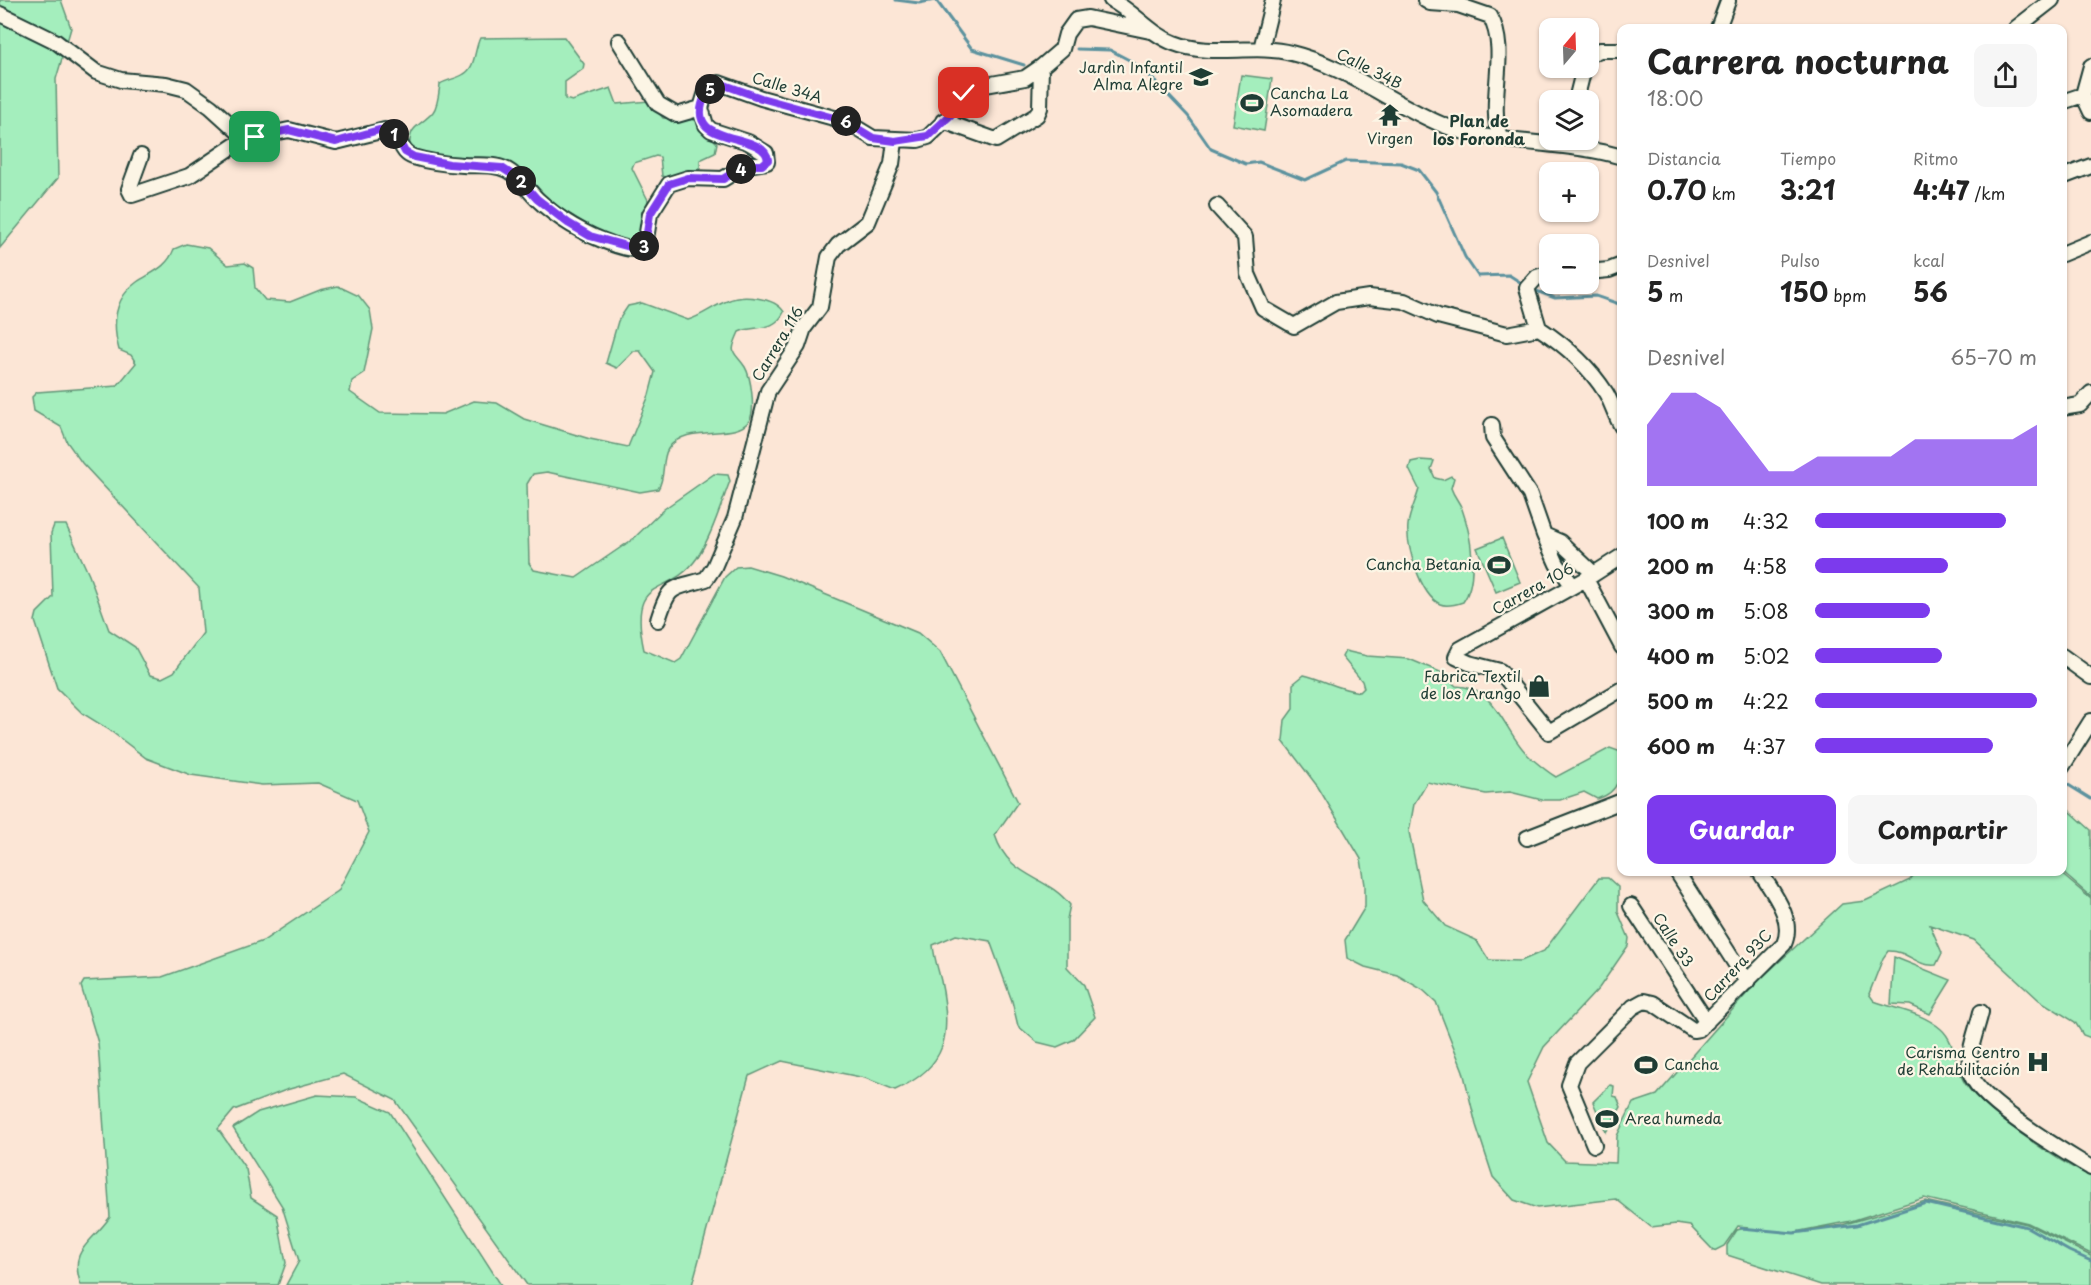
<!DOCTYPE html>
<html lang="es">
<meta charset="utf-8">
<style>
body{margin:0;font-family:"Playpen Sans",sans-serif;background:#f6f6f6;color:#222;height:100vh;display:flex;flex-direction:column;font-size:22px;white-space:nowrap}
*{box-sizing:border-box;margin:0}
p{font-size:20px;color:#767676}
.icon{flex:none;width:33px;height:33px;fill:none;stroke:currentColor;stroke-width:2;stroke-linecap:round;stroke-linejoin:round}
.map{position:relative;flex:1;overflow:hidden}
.sheet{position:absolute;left:1617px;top:24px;width:450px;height:852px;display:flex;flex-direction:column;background:#fff;border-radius:12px;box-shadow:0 2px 4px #0004}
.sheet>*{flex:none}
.needle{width:39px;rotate:19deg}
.controls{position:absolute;left:1539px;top:18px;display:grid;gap:12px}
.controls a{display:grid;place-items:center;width:60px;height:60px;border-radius:12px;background:#fff;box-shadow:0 2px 4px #0004;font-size:30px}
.pin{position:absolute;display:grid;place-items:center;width:51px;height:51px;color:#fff;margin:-26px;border-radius:12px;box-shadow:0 3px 9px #0006}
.km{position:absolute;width:30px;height:30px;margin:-15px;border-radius:50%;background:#222;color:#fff;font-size:16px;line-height:30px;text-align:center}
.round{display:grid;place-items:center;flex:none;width:63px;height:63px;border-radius:12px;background:#f6f6f6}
.head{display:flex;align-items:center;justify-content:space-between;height:102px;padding:0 30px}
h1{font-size:33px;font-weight:700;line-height:45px}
.metrics{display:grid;grid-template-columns:repeat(3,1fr);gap:9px;height:102px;padding:6px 30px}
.metrics div{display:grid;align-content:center}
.metrics b{font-size:26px;font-weight:700}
.metrics small{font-size:16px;font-weight:400}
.metrics p{font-size:16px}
.chart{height:168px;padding:12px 30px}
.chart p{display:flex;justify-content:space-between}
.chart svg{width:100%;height:108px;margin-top:6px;fill:#7c3aed;opacity:.7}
.action{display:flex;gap:12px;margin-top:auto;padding:12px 30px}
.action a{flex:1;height:69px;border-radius:12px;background:#7c3aed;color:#fff;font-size:24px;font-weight:700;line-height:69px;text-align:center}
.action a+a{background:#f6f6f6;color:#222}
ul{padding:0 30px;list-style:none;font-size:20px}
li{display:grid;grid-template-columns:96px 72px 1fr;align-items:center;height:45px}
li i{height:15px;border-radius:8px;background:#7c3aed}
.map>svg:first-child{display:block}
</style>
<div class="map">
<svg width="2091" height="1285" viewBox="0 0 2091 1285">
<rect width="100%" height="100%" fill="#fce6d6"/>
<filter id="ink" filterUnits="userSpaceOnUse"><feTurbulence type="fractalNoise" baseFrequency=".0167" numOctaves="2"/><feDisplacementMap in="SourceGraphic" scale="12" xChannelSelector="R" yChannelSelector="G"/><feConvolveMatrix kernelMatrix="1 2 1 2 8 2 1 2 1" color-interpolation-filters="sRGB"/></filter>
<g filter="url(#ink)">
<path fill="#a4eebd" stroke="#629678" stroke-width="1.5" d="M0,0H61L71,28L56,79L58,178L0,248Z
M564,37L584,64L583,69L565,82V99L572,101L611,88L617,104L649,101L663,118L695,120L717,143L715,153L700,160V172L666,178L662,176L660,157L656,156L634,163L632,168L648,200L641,237L630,242L600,233L555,205L508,162L448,158L422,153L410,146C408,126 421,126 433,112C438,106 439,92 440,84C448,79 457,79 464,74C476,67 474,50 480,38Z
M1241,75L1272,79L1264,131L1233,125Z
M186,244L208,248L228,265L245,263L253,268L255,288L265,300L290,302L320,290L338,286L359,296L370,310L373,329L364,373L352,381L350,392L380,413L443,414L474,401L497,403L524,419L590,439L628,447L649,395L655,372L640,351H634L617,368L606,363L618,321L628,306L642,303L688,320C702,316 713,306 727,301C742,294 775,297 784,312C774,333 754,325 739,332C728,356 734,350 745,367C751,377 756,411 749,421C735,441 685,422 668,449C661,460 666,477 658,489L640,492L547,472L533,474L527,484L529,563L534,570L576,578L633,539L664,509L714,474L728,475L730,481C720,507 712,535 697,558C668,600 627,571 644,650L675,663L681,659L725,577L736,567L748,566L781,576L918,633L940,652L1018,802L995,835C1009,879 1046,874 1070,905L1067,919V967L1084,985L1095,1017L1073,1040L1057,1047L1037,1042L1018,1026L1012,1001L990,941L956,935L933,945C934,958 938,968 941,981C952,1033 948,1067 895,1090L865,1078L782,1061L749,1076L692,1285H527L395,1100L343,1074L286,1090L234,1110L218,1129L246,1169L251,1198L277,1215L286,1263L278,1285H81C68,1249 91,1244 110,1217L98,1043L81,986L84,981L162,977L263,941L338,891L369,832L357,800L318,783L262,785L191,775L146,758L108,729L82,713L57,688L35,621L37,613L53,597L51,533L54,525H66L89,575L109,630L135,647L150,675L162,678L174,672L203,633L199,588L82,463L67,442L61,427L34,411L32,397L37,392L117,386L136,363L131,355L119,350C112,324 113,299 137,282C152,272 167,268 174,249Z
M1420,460L1434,461L1431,469L1435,478L1443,480L1451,476L1454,478L1451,488C1454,497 1459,501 1462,509C1471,534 1479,580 1463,602C1457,604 1447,607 1440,604C1420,595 1406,545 1408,525C1409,513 1416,501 1419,489L1409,469L1411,462Z
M1502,538L1520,582L1496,592L1477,548Z
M1345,651L1367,656L1409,659L1440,672L1456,686C1498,687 1504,734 1530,757C1538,764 1546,771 1556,777L1610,748L1621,752C1622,773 1621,792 1597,799L1584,792L1560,800H1542L1510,792L1486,794L1427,782L1414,804L1409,832L1423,900L1445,926L1476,940L1489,960L1521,961L1544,951L1599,878H1608L1618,887V912L1629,938L1628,946L1599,988L1544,1047L1527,1082L1548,1143L1565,1161L1616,1163L1617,1136L1633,1103L1657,1095L1757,982L1842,904L1865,901L1910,880L1916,872H2059L2091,899V1038L2083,1035L2075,1022L2039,1000L1974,940L1930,925L1942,953L1936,965C1916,967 1908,950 1888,951L1883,958L1869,994L1874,1001C1898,1010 1921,1012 1941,1029C1955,1041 1955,1064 1963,1080C1975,1105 2064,1167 2091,1176V1254L2028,1223L1924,1198L1851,1221L1795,1232L1842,1225L1925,1201L2027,1224L2091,1256V1285H1821L1727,1255V1245L1737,1230L1749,1227L1738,1226L1724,1246L1714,1251L1690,1226L1676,1224L1651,1227L1616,1199L1537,1208L1514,1200L1493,1177L1476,1125L1463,1071L1436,1002L1423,990L1397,975L1365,967L1347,958L1345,940L1365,907V885L1361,859L1318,787L1283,741L1285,720L1293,709V684L1304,675C1325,680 1337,689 1360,692L1364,688L1362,681L1342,657Z
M2063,805L2091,830V897L2062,872Z
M1894,957L1951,980L1930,1014L1910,1005L1891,1004Z
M1610,1085L1614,1086L1613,1096L1617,1097L1621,1107L1606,1132L1593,1102Z
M317,1095L356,1097L390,1112L501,1285H286L299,1261L282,1206L233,1128L258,1112Z"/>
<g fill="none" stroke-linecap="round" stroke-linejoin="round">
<path stroke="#5c929e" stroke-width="3" d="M896,0L919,3L935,0
M936,0L972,49L1024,65
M1077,49L1110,50L1131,61L1148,74L1188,116L1211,149L1246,164L1259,162L1305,180L1346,161L1401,163L1419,170L1436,192L1465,257L1478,276L1509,275L1523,284
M1531,289L1555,298L1596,296L1622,305
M2062,781L2091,799
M1741,1228L1794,1233L1857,1225L1926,1203L2027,1227L2069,1251L2091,1261"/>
<g stroke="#1f3d34" stroke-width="18">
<path id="minor" d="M1111,0C1134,12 1150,34 1174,43C1212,58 1253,43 1291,53C1346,66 1392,104 1443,125C1496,146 1566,140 1622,157
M1425,0L1430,3L1458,5L1490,16C1510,52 1487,99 1500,138
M0,14L55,41L96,72L121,80L166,84L186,89L211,107L243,136L255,137L289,130L336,142L385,130C402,133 398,152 413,157C429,162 446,164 463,165C478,166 494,163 507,170C520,177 527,189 537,199C559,220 586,235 615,245C625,248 637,252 645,245L650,214L669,184L688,178L723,179L746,165L767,162L766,153L748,142L711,130L706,125L701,108
M1718,28L1728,1
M2016,28L2052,0
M619,41L658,104L677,115L701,108L706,92L719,83L761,98L845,121L873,138L918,140L928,137L957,109L969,88L1025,78L1041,67L1062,49L1066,34L1076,20L1088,18L1150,31
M1261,49L1273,0
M1588,55L1600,50H1622
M2083,95L2091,66
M2083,95L2091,112
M1576,100L1584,68
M2062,102L2083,95
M943,121L996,140L1037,115L1040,108L1041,67
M141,156L129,189L132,195L189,176L247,137
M2062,177L2091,166
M1217,206L1245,237L1248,274L1263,308L1294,326L1336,302L1369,297L1404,301L1438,316L1507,334L1539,328L1527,288L1537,277L1550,273
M2062,254L2091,242
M1588,272L1609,270L1622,265
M1539,328C1565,345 1589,366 1606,393C1612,403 1615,416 1622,427
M2062,408L2080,405L2091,393
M1492,425L1493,438L1530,495L1544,535L1560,542L1594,574
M1544,535L1557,564L1572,585
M1622,556L1586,579L1460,649L1456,657L1469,663L1500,671L1549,732L1622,689
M1586,579L1622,647
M658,620C670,582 672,590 706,579L714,567L735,518L768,391L798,346L804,328L820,307L829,257L838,245L868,222L892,164L895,141
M2062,656L2091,677
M2062,767L2091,721
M1527,838L1622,801
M1677,872L1747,982
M1631,906L1707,1022
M1981,1012C1977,1030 1967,1052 1970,1071C1974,1099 2065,1152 2091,1168
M1594,1145L1569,1085L1577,1063L1633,1007L1644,1001L1653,1003L1693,1030L1699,1029L1784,944C1795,919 1773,893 1760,872"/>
</g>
<use href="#minor" stroke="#fcf5e5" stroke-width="14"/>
</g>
</g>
<g fill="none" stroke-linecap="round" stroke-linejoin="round" filter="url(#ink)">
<g stroke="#fff" stroke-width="12">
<path id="route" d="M255,137L289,130L336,142L379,130H390L396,135L405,152L414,157L449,164L502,168L519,179L537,199L568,223L590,236L637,249L645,245L650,214L669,184L688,178L723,179L746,165H762L768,160C765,129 679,149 706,94C708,89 713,84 719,83L761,98L845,121L873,138L895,141L928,136L957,109L964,93"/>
</g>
<use href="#route" stroke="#7c3aed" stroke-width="8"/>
</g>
<defs>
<g id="school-bare" transform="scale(1.8)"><path d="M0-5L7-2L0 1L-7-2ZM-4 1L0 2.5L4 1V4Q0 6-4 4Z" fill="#1f3d34" stroke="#fcf5e5" stroke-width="2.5" paint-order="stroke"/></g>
<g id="stadium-bare" transform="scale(1.8)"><path d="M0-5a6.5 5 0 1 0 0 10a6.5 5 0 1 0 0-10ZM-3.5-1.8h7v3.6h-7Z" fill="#1f3d34" stroke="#fcf5e5" stroke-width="2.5" paint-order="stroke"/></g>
<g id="temple-bare" transform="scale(1.8)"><path d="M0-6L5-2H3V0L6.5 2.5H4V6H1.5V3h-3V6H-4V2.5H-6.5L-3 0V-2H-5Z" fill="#1f3d34" stroke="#fcf5e5" stroke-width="2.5" paint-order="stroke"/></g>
<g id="shop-bare" transform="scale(1.8)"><path d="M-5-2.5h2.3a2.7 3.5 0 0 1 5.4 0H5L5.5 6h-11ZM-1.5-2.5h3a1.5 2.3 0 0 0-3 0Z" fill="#1f3d34" stroke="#fcf5e5" stroke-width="2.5" paint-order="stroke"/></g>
<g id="hospital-bare" transform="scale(1.8)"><path d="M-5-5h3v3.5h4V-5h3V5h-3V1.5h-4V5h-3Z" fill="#1f3d34" stroke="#fcf5e5" stroke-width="2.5" paint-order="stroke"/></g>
</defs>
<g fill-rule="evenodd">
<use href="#school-bare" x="1201" y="77"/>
<use href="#stadium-bare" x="1252" y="103"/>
<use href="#temple-bare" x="1390" y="115"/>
<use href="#stadium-bare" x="1499" y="565"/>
<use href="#shop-bare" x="1539" y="686"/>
<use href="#hospital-bare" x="2038" y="1062"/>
<use href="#stadium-bare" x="1646" y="1065"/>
<use href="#stadium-bare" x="1607" y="1119"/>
</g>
<g text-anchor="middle" stroke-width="4.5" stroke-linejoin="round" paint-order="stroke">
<g font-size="15" fill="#1f3d34" stroke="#fcf5e5" text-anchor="end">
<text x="1183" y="73">Jardìn Infantil<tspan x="1183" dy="17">Alma Alegre</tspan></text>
<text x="1270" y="99" text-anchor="start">Cancha La<tspan x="1270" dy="17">Asomadera</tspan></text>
<text x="1390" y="144" text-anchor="middle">Virgen</text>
<text x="1481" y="570">Cancha Betania</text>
<text x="1521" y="682">Fabrica Textil<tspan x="1521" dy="17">de los Arango</tspan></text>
<text x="2020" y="1058">Carisma Centro<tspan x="2020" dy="17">de Rehabilitación</tspan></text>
<text x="1664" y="1070" text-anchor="start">Cancha</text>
<text x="1625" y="1124" text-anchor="start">Area humeda</text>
</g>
<g font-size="15" fill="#1f3d34" stroke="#fcf5e5">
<text transform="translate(1369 69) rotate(27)" y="5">Calle 34B</text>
<text transform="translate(787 88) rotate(17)" y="5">Calle 34A</text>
<text transform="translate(778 344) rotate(-59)" y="5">Carrera 116</text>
<text transform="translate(1533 589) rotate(-29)" y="5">Carrera 106</text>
<text transform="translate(1673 940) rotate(57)" y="5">Calle 33</text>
<text transform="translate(1738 966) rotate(-47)" y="5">Carrera 93C</text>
</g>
<g font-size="16" font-weight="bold" fill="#1f3d34" stroke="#fcf5e5">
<text x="1479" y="127">Plan de<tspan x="1479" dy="18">los Foronda</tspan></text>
</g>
</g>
</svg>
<div class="controls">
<a><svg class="needle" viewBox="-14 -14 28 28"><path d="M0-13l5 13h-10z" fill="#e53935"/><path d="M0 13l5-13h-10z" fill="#767676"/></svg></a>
<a><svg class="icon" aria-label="layers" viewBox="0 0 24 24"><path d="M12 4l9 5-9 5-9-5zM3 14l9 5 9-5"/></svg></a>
<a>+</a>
<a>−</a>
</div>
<div class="pin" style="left:255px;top:137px;background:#1e9e55"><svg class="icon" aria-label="arrive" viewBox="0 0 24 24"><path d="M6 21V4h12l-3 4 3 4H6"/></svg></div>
<div class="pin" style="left:964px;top:93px;background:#d93025"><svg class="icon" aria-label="check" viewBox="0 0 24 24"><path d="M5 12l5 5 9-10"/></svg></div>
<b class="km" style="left:394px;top:134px">1</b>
<b class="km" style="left:521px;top:181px">2</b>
<b class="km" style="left:644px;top:246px">3</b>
<b class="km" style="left:741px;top:169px">4</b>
<b class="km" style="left:710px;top:89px">5</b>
<b class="km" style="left:846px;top:121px">6</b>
<section class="sheet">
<div class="head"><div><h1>Carrera nocturna</h1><p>18:00</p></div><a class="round"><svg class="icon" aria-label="share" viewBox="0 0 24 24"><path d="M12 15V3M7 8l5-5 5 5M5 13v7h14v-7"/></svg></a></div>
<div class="metrics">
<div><p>Distancia</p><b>0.70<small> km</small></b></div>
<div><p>Tiempo</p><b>3:21</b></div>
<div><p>Ritmo</p><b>4:47<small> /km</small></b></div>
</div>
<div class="metrics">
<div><p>Desnivel</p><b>5<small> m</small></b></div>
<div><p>Pulso</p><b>150<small> bpm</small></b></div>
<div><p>kcal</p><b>56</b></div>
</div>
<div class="chart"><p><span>Desnivel</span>65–70 m</p>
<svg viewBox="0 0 160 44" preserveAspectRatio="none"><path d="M0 44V19L10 6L20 6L30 12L40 25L50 38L60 38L70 32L80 32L90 32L100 32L110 25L120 25L130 25L140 25L150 25L160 19V44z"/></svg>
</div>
<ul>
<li><b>100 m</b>4:32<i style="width:86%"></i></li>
<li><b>200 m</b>4:58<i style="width:60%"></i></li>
<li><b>300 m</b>5:08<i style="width:52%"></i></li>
<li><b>400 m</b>5:02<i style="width:57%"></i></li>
<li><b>500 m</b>4:22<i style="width:100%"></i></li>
<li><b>600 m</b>4:37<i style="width:80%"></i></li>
</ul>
<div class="action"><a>Guardar</a><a>Compartir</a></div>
</section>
</div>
